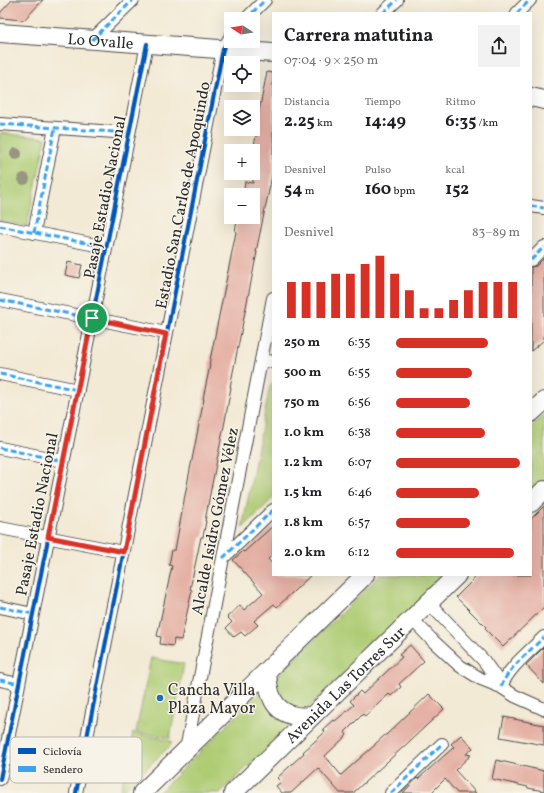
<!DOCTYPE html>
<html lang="es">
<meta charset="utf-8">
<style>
body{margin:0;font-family:Vollkorn,serif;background:#f2f2f2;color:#202124;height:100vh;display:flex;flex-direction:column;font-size:15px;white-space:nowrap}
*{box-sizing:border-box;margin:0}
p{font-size:13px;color:#757577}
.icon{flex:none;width:22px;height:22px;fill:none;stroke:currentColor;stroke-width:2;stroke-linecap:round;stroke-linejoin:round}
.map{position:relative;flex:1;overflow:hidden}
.drawer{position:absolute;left:272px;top:12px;width:260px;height:564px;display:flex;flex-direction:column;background:#fff;border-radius:0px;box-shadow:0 4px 16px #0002}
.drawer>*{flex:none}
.needle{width:26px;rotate:282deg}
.buttons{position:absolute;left:224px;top:12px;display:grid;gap:8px}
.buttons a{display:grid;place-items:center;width:36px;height:36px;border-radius:0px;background:#fff;box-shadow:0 4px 16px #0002;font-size:20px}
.pin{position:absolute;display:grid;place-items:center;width:34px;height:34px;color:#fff;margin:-17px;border:2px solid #fff;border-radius:50%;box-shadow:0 1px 4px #0007}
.round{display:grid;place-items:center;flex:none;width:42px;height:42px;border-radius:0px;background:#f2f2f2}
.head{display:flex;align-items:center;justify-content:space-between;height:68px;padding:0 12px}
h1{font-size:18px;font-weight:700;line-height:30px}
.figures{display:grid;grid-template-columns:repeat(3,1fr);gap:6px;height:68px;padding:4px 12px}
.figures div{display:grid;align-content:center}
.figures b{font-size:17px;font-weight:700}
.figures small{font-size:11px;font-weight:400}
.figures p{font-size:11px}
.chart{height:112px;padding:8px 12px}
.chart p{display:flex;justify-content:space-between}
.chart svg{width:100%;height:72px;margin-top:4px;stroke:#d93025;stroke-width:6}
ul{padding:0 12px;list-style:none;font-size:13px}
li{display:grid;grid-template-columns:64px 48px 1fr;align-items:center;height:30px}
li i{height:10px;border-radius:5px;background:#d93025}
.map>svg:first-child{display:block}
</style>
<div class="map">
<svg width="544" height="793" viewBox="0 0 544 793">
<rect width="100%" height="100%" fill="#f7f3e8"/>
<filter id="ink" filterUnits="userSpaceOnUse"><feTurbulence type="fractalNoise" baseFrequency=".025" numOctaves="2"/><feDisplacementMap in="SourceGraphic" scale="8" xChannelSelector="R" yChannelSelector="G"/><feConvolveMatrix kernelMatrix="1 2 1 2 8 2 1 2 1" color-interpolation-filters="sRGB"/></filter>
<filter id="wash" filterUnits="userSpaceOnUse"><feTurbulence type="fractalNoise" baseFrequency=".012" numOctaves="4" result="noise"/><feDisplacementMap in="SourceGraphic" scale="16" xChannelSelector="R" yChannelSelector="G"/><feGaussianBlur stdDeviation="0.9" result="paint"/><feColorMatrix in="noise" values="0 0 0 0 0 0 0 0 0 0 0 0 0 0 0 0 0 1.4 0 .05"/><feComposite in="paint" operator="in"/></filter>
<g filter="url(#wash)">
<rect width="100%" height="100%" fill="#f3ead5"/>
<path fill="#aecc73" stroke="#6c7c4f" d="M0,133L46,138L27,226L0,221Z
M273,383V498L242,529L270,386Z
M544,415V480L531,493V427Z
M380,575H447L220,793H158Z
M151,658L184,664L170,738L136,732Z
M133,733L171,741V745L120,793Z"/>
<g id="blocks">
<path fill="#e5b0a5" d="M12,0H43L24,20L0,18V13Z
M267,72L273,73V171L256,252H257L230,387H231L225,421L211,489L205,521H206L203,537H201L190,589L192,590L181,640L174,639L173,646L160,644L161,637L157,636L172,566L169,565L172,550H175L184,501V500L204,399H203L210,365H209L236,232L235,231L238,217H253V195H243L245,182L253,183V151L257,131H255Z
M544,258V340L531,351V267L536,266Z
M68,262L82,265L79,278L65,275Z
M544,506V607L503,647L485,629L486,627L456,597L478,575H531V519Z
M273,526V554L268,559L273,565V575H311L277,607L274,604L254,621L258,625L245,636L241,632L234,637L226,628L232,622L227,617L240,605L244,610L263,593L233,560L243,551L244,552Z
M410,645L424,661L399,684L401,687L391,696L389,694L365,716L363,714L345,732L347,735L325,756L341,775L375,745V744L385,735H386L429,694L444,709L411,740L354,792V793H340L318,768L291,793H282L276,786L281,782L277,778L304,753L303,752L325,732L323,729L333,720L335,721L354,705L350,701L360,691L363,694L402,657L399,655Z
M544,647V684L526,665Z
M504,717L544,725V745L500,737Z
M461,735L473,748L466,754L471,755L455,770L476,793H457L445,779L431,793H403L417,778L418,779L454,747L451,744Z
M496,760L544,771V791L528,788V787L492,779Z"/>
</g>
</g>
<g filter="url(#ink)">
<use href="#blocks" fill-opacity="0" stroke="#494844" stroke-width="1"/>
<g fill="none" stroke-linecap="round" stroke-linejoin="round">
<g stroke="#494844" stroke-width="14">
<path id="street" d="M383,13L397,0
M517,13L530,0
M246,19L265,0
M92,40L133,0
M0,124L129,133
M531,206L544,208
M0,226L106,247
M34,233L55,128
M531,260L544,247
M0,300L166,333
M261,360L273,362
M0,374L78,390
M0,448L63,461
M0,528L123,552
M223,558L273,510
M429,603L484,661L496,678L501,687
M0,607L33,614
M412,619L433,641L460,666L481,679L501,687L515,696L544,709
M0,680L19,684
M501,687C507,669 530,651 544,637
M186,750L273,298
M0,756L80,771
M0,779L147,44
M76,793L223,49L231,36
M391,793L442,744"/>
</g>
<g stroke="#494844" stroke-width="20">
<g id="secondary">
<path id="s1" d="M0,33L273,53"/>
<path d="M531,97L544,100"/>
<path d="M531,413L544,401"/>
<path d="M531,503L544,490"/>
<path d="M267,671C268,692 272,712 296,716C302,717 307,716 312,716"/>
<path d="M142,793L365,575"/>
<path id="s2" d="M233,793L457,575"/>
</g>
</g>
<use href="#street" stroke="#fff" stroke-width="12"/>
<use href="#secondary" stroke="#fff" stroke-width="18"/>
<path stroke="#3ea3eb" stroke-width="3" stroke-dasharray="6 3" stroke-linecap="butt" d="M383,13L397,0
M517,13L530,0
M246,19L265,0
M92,40L133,0
M0,124L129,133
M531,206L544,208
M0,226L106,247
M34,233L55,128
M531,260L544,247
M0,300L166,333
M0,374L78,390
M0,448L63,461
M223,558L273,510
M0,607L33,614
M0,680L19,684
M501,687C507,669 530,651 544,637
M2,756L80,771
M391,793L442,744"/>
<g stroke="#f7f3e8" stroke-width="6">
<path id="cycleway" d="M0,779L147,44
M76,793L223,49L231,36"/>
</g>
<use href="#cycleway" stroke="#0057b8" stroke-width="4"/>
</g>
<g fill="#979781">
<circle cx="16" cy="154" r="6"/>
<circle cx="24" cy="179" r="6"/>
</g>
</g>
<g fill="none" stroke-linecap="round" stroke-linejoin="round" filter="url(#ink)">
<g stroke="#fff" stroke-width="8">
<path id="route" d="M92,318L166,334L124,552L48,537Z"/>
</g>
<use href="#route" stroke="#d93025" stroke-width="5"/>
</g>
<circle fill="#1f6fb2" stroke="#f7f3e8" stroke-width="1.5" cx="160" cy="698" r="4"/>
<g text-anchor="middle" stroke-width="3" stroke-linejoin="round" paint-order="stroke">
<g font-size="16" fill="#2b2b2b" stroke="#f7f3e8">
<text dy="6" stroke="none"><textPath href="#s1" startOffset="101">Lo Ovalle</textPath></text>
<text transform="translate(182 195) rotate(-79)" y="6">Estadio San Carlos de Apoquindo</text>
<text transform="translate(104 197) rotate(-79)" y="6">Pasaje Estadio Nacional</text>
<text transform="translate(36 514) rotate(-79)" y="6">Pasaje Estadio Nacional</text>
<text transform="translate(214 521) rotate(-79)" y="6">Alcalde Isidro Gómez Vélez</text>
<text dy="6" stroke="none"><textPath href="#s2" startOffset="156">Avenida Las Torres Sur</textPath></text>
</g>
<g font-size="16" fill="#2b2b2b" stroke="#f7f3e8" text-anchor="start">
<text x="168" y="695">Cancha Villa<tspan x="168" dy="18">Plaza Mayor</tspan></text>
</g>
</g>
<rect x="10" y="737" width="132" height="46" rx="6" fill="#f7f3e8" stroke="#bab7af" stroke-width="1"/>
<rect x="18" y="748" width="18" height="6" fill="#0057b8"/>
<rect x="18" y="766" width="18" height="6" fill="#3ea3eb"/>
<g font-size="11" fill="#2b2b2b">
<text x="43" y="755">Ciclovía</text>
<text x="43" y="773">Sendero</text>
</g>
</svg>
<div class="buttons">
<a><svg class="needle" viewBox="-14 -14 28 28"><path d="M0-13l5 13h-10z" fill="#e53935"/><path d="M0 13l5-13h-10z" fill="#757577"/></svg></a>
<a><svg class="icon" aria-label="locate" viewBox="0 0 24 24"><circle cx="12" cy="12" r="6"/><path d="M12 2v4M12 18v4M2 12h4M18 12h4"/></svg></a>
<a><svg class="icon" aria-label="layers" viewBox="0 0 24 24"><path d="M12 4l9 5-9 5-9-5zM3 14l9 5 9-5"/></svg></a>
<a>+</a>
<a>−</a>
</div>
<div class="pin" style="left:92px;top:318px;background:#1e9e55"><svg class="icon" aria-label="arrive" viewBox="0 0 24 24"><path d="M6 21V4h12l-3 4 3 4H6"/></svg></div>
<section class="drawer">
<div class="head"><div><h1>Carrera matutina</h1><p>07:04 · 9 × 250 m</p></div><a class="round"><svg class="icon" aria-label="share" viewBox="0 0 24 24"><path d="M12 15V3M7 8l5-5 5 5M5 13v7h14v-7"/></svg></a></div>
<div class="figures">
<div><p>Distancia</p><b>2.25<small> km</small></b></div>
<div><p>Tiempo</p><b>14:49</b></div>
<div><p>Ritmo</p><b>6:35<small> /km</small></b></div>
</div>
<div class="figures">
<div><p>Desnivel</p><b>54<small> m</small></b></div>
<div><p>Pulso</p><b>160<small> bpm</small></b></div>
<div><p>kcal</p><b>152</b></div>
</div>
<div class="chart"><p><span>Desnivel</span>83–89 m</p>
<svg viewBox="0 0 160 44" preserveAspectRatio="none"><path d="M5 44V22M15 44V22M25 44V22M35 44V17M45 44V17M55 44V11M65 44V6M75 44V17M85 44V27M95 44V38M105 44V38M115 44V33M125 44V27M135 44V22M145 44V22M155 44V22"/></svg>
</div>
<ul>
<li><b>250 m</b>6:35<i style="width:74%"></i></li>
<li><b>500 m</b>6:55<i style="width:61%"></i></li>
<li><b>750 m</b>6:56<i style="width:60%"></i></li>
<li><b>1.0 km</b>6:38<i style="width:72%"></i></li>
<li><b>1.2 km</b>6:07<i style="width:100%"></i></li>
<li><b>1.5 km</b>6:46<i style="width:67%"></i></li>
<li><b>1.8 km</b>6:57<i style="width:60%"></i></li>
<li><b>2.0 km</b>6:12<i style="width:95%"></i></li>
</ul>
</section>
</div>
